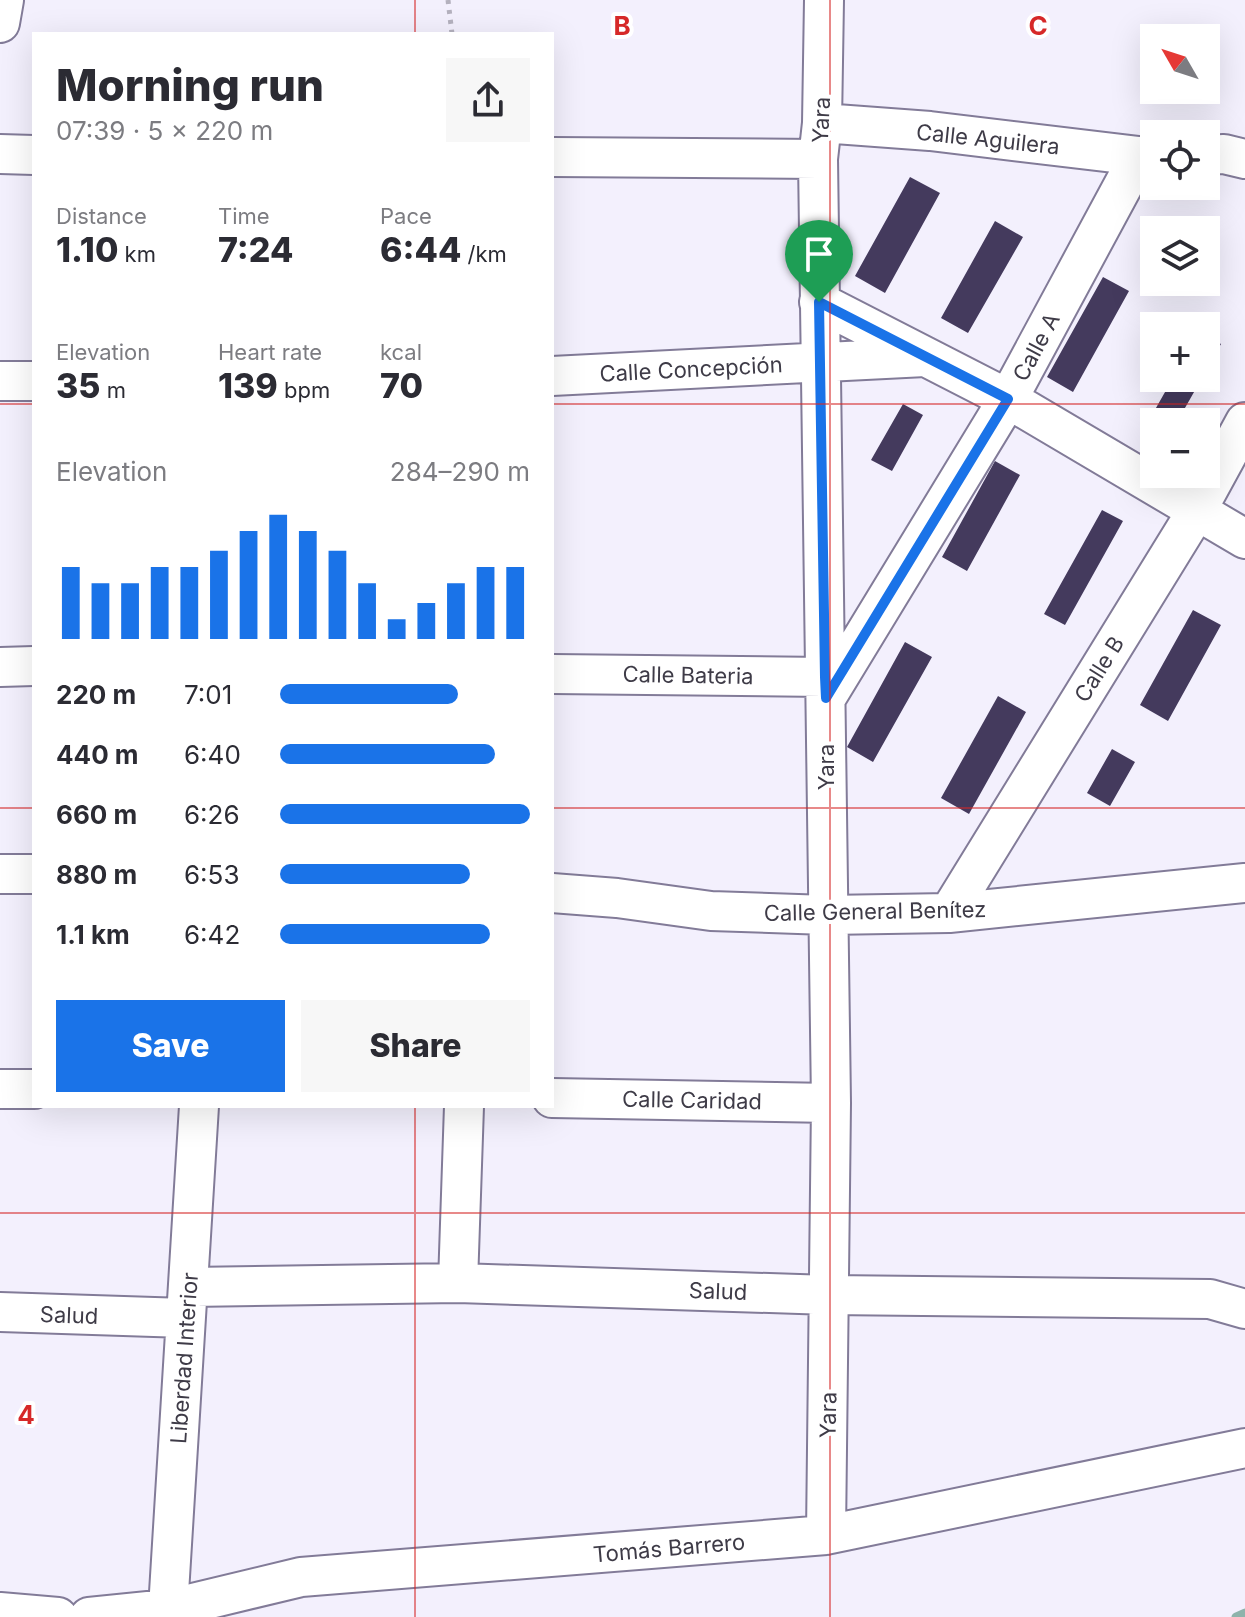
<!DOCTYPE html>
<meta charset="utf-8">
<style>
body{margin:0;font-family:Inter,sans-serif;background:#f7f7f7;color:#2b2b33;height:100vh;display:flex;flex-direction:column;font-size:30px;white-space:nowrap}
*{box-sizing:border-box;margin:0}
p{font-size:26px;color:#7c7c81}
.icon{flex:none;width:44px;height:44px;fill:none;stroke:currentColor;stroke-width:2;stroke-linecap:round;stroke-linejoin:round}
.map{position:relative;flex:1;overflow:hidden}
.side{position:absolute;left:32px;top:32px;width:522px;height:1076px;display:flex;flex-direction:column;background:#fff;border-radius:0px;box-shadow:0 8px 32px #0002}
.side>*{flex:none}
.needle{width:52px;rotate:309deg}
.fabs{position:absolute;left:1140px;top:24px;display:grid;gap:16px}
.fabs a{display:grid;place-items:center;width:80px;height:80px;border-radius:0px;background:#fff;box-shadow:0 8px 32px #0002;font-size:40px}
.pin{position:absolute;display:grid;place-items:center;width:68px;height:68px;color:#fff;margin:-82px -34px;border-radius:50% 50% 50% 0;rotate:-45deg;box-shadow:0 0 8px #0007}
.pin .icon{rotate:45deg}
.round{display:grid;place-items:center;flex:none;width:84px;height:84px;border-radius:0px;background:#f7f7f7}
.summary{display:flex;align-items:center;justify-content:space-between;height:136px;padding:0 24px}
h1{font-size:44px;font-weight:800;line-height:60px}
.figures{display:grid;grid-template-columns:repeat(3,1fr);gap:12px;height:136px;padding:8px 24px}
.figures div{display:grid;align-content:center}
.figures b{font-size:34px;font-weight:800}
.figures small{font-size:22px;font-weight:400}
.figures p{font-size:22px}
.chart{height:224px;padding:16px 24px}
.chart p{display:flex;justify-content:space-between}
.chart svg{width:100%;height:144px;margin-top:8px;stroke:#1a73e8;stroke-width:6}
.cta{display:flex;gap:16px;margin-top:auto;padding:16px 24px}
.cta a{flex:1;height:92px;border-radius:0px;background:#1a73e8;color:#fff;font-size:32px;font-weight:800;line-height:92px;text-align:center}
.cta a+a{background:#f7f7f7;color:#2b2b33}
ul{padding:0 24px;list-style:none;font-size:26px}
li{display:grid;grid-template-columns:128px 96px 1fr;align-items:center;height:60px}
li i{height:20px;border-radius:10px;background:#1a73e8}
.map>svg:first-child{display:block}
</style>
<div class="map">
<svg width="1245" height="1617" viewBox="0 0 1245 1617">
<rect width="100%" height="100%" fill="#f3f0fd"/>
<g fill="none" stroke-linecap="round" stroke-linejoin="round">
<path stroke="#8eb3ab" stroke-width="9" d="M1236,1617L1245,1613"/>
</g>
<path fill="#443a5d" d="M910,177L940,193L885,293L855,276Z
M995,221L1023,237L968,333L941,318Z
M1103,277L1129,291L1073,392L1047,377Z
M1206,336L1221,344L1206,370Z
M1173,378H1202L1177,422H1154V435L1144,429Z
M903,404L923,415L892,471L871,460Z
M995,461L1020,475L967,571L942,557Z
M1102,510L1123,521L1065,625L1044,614Z
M1193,610L1221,625L1168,721L1140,705Z
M905,642L932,657L873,762L847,747Z
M998,696L1026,712L969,814L941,798Z
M1112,749L1135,762L1110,806L1087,793Z"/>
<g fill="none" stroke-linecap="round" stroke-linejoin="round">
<g stroke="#827b98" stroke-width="42">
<path id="minor" d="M824,0L822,123L818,159L831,1103L826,1535
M0,23L4,0
M822,123L930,131L1139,156H1154
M0,154L34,155
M1206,155L1224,154L1245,159
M552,157L818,159
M819,302L1008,399L1245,539
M552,376L925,357
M0,381H34
M0,667L34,666
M552,674L825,677
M826,698L1008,399L1139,156
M0,874H34
M552,893L617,898L711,911L827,915L949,913L1245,883
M949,913L1196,512L1245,422
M0,1089H34
M552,1098L831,1103
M458,1283L464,1106
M190,1287L458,1283L829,1295L1210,1299L1245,1309
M0,1312L185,1318
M168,1609L199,1106
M0,1612L58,1617
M89,1617L168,1609L301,1577L826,1535L1245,1448"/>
</g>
<path stroke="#b4b1be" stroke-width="5" stroke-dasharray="4 6" stroke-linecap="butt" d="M448,0L452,34"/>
<use href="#minor" stroke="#fff" stroke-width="38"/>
</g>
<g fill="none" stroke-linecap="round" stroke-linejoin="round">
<g stroke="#fff" stroke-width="16">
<path id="route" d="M819,302L1008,399L826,698L825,677Z"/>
</g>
<use href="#route" stroke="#1a73e8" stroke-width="10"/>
</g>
<path fill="none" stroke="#d62828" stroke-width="2" stroke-opacity="0.55" d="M415,0V34M830,0V1617M0,404H34M552,404H1245M0,808H34M552,808H1245M415,1106V1617M0,1213H1245"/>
<g text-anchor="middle" stroke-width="8" stroke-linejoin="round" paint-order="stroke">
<g font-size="22" fill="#3e3b47" stroke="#fff">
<text transform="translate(821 120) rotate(-87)" y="8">Yara</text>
<text transform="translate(988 139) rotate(6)" y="8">Calle Aguilera</text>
<text transform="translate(1036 347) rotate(-62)" y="8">Calle A</text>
<text transform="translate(691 369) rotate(-3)" y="8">Calle Concepción</text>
<text transform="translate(1099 669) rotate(-58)" y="8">Calle B</text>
<text transform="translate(688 675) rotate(1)" y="8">Calle Bateria</text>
<text transform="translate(826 767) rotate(-90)" y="8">Yara</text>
<text transform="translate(875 911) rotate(-1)" y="8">Calle General Benítez</text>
<text transform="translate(692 1100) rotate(1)" y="8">Calle Caridad</text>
<text transform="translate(718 1291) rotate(2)" y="8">Salud</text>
<text transform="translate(69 1315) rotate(2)" y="8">Salud</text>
<text transform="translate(184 1358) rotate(-86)" y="8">Liberdad Interior</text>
<text transform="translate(828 1415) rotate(-89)" y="8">Yara</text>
<text transform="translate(669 1548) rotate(-5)" y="8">Tomás Barrero</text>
</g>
</g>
<g font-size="26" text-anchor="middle" font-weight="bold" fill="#d62828" stroke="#fff" stroke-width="8" stroke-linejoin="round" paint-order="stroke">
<text x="622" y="35">B</text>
<text x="1038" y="35">C</text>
<text x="26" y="1424">4</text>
</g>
</svg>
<div class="fabs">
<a><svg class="needle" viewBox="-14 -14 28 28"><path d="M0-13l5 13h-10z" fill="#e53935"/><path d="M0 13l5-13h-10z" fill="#7c7c81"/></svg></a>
<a><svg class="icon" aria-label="locate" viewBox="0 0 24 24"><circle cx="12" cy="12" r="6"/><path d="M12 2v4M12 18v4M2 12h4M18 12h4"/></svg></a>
<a><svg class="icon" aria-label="layers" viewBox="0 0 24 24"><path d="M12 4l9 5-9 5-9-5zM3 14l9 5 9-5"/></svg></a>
<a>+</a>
<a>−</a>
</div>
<div class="pin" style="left:819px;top:302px;background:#1e9e55"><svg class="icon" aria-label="arrive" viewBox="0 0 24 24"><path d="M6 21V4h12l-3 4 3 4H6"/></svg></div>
<section class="side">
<div class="summary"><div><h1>Morning run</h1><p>07:39 · 5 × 220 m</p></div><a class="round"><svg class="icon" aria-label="share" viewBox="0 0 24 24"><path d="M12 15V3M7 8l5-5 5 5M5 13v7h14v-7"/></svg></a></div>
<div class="figures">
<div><p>Distance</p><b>1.10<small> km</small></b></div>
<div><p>Time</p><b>7:24</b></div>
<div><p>Pace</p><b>6:44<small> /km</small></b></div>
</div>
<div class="figures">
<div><p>Elevation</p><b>35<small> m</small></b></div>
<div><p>Heart rate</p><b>139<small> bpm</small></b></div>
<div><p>kcal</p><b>70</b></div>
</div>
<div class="chart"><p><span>Elevation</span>284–290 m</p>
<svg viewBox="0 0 160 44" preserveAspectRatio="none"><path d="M5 44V22M15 44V27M25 44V27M35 44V22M45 44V22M55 44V17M65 44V11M75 44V6M85 44V11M95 44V17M105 44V27M115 44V38M125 44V33M135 44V27M145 44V22M155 44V22"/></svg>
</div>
<ul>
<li><b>220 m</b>7:01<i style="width:71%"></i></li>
<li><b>440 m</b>6:40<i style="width:86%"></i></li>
<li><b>660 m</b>6:26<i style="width:100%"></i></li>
<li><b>880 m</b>6:53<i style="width:76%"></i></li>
<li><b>1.1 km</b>6:42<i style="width:84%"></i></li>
</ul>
<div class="cta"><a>Save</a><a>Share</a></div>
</section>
</div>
